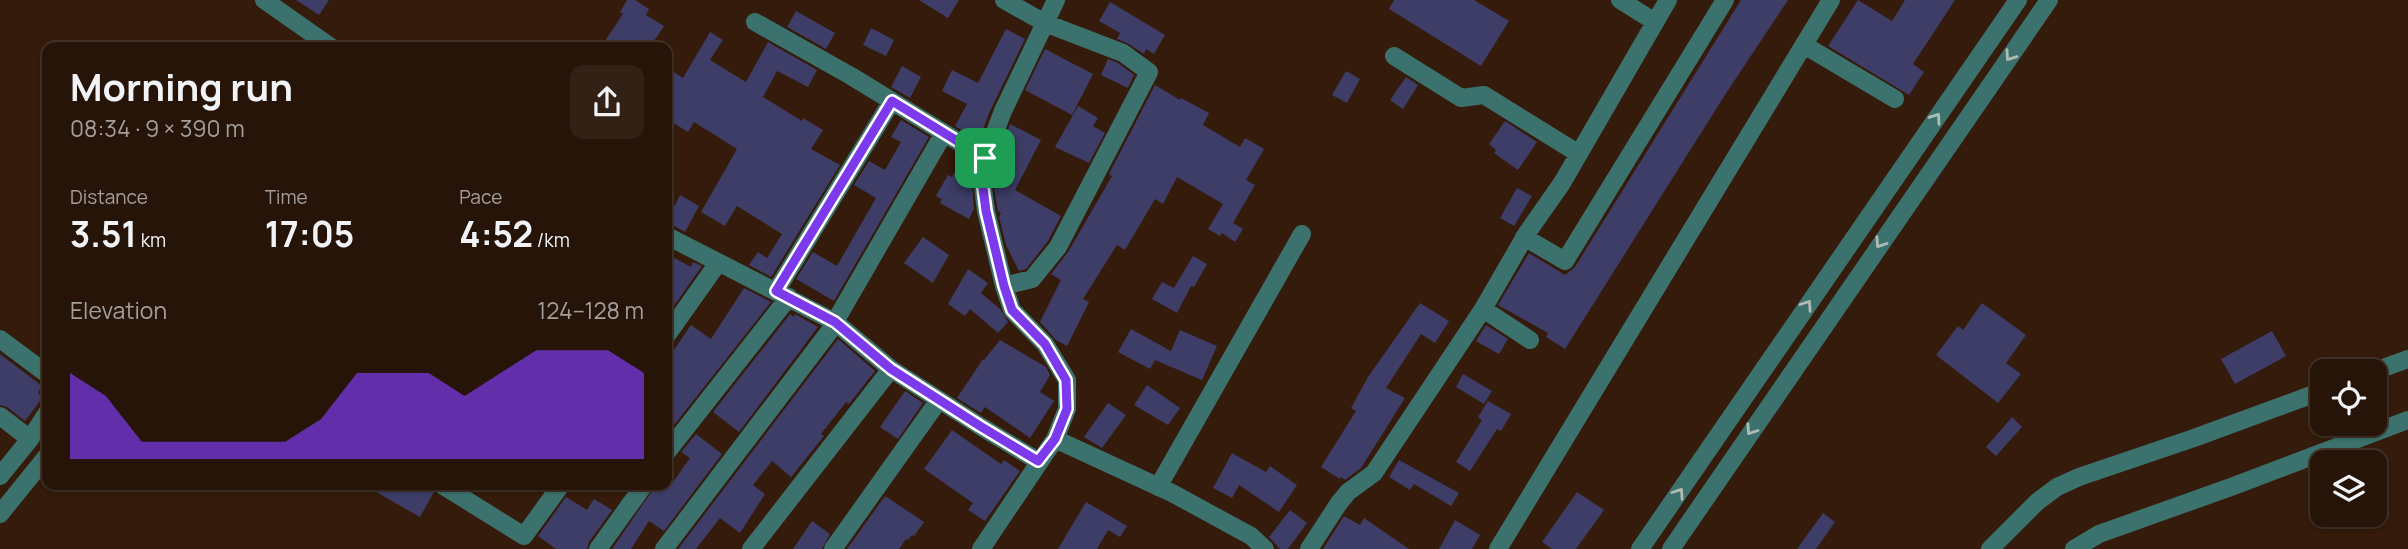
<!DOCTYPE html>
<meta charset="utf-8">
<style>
body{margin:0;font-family:Manrope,sans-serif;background:#332116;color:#f1f3f6;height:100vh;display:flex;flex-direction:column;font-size:26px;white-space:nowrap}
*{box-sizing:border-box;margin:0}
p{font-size:23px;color:#a49e9c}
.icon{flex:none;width:38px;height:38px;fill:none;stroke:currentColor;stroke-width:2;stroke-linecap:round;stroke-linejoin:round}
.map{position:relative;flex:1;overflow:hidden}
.panel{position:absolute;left:42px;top:42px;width:630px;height:448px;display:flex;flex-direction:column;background:#271408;border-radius:14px;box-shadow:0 2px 5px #0004,0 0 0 2px #433329}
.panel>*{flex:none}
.buttons{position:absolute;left:2310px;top:359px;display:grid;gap:14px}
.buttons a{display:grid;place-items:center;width:77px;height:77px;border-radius:14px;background:#271408;box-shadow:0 2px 5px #0004,0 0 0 2px #433329;font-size:35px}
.pin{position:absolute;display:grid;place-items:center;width:60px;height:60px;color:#fff;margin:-30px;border-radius:14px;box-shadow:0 4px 10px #0006}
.round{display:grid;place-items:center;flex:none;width:74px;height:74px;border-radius:14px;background:#332116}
.headline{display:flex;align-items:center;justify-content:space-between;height:119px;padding:0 28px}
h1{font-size:38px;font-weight:700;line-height:52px}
.metrics{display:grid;grid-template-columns:repeat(3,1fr);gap:10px;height:119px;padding:7px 28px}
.metrics div{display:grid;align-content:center}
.metrics b{font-size:35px;font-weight:700}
.metrics small{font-size:19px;font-weight:400}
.metrics p{font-size:19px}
.chart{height:196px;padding:14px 28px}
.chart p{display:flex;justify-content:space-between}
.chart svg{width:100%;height:126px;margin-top:7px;fill:#7c3aed;opacity:.7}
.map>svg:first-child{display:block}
</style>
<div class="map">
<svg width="2408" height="549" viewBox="0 0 2408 549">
<rect width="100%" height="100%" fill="#341b0b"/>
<path fill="#3e3d67" d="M296,0H329L319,15Z
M627,0H635L649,9L646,15L664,26L650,47H601L623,14L620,12Z
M919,0H959L948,18Z
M1394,0H1474L1509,21L1481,66L1389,9Z
M1741,0H1788L1723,98L1565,349L1546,337L1548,333L1498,305L1529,253L1565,275L1575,267Z
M1858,0L1892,21L1905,0H1955L1913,64L1924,72L1909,95L1828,46Z
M1110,2L1165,35L1154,54L1146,49L1144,54L1129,44L1117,39L1120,33L1099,21Z
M796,11L835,33L826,49L787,27Z
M871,28L894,40L886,56L863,45Z
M1006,29L1025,39L989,113L979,141L955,126L967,104L942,91L952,70L978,83Z
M710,32L723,40L710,60L746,82L768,42L817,70L808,87L777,71L763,97L802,121L803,118L823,130L811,149L840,165L771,277L749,265L758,252L767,258L782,234L737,206L725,226L701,212L737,149L694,122L688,132L667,119V68L683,78Z
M1045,49L1093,74L1072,115L1025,90Z
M1108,59L1118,63L1134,75L1128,88L1101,75Z
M902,66L921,77L910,98L891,87Z
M1346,71L1360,79L1347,103L1332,95Z
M1406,77L1418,85L1403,109L1390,100Z
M1155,85L1180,100L1181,98L1209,113L1203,125L1240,147L1245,138L1264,149L1246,180L1255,185L1233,223L1243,229L1235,242L1222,233L1220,236L1208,229L1223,204L1177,177L1163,204L1155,199L1125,250L1117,245L1083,299L1089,302L1067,346L1056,340L1040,322L1061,280L1051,274L1068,252L1112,176L1109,174Z
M1078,106L1098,118L1093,126L1105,133L1089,163L1055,147Z
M901,120L929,137L834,301L796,279L813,252L837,266L876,198L854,185L869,161L885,170L901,142L891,137Z
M1505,121L1537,142L1518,170L1494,153L1496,150L1489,144Z
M1010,124L1041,140L1015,190L1061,216L1048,241L1026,269L1019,271L1006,245L999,217L1001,213L998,211L994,188L995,179L1006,159L998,155Z
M954,173L972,183L974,209L969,219L940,203L942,199L936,196L948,175L952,177Z
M1517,188L1532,196L1514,226L1500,218Z
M680,195L699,206L685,232L667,222V200L675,205Z
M923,237L949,255L933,283L904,263Z
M667,254L691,267L693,262L702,266L671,310L667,307Z
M1193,256L1207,264L1194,287L1191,286L1177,313L1152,299L1162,282L1174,288Z
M968,269L988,283L981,293L1000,309L1008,322L998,333L970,309L965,316L948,304Z
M744,288L771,302L667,434V360L691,325L711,339Z
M1420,303L1449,321L1435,343L1421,334L1386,388L1405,398L1361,468L1345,480L1341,477L1340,479L1321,467L1356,411L1351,408L1368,377Z
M1982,303L2026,335L2006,363L2021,374L1998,403L1936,355L1958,326L1963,330Z
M790,314L794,317L795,314L818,327L739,432L713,412Z
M1486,325L1508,339L1499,354L1476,341Z
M1131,329L1171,351L1180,330L1217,346L1202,380L1155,360L1150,369L1118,352Z
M2272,331L2286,356L2235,384L2221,359Z
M838,339L875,371L849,404L846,402L821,434L824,436L791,477L772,461L753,485L765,494L740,533L720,518L696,549H678Z
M1000,340L1046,367L1050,375L1040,392L1054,401L1030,438L985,407L981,413L957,398L983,359L984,360Z
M0,354L42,386L38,393L43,397L25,421L7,407L0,405Z
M1463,374L1492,391L1484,404L1456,387Z
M1147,385L1180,408L1168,425L1134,405Z
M905,391L923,403L898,439L880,427Z
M1488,401L1511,414L1501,431L1497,429L1470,471L1456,462L1482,420L1478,417Z
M1108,403L1126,415L1102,448L1084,437Z
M2012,417L2022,427L1996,456L1986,447Z
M952,430L1001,464L1004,460L1020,471L985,521L968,510L973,503L924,469Z
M696,434L722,454L664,531L649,521L631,549H612L656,485L670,486L690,458L681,452Z
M1232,453L1266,472L1270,466L1297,485L1279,512L1239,485L1232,498L1213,488Z
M1399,460L1459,493L1451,506L1414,484L1410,490L1389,477Z
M364,485H431L434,492L420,517Z
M1577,492L1604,510L1576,549H1552L1542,542Z
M885,496L924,522L914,536L912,535L908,540L906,539L899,549H847Z
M566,497L587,510L594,499L612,510L589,542L587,549H556L538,536Z
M1086,502L1127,526L1120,537L1108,530L1097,549H1058Z
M1290,510L1307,523L1288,549H1280L1269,537Z
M1823,513L1835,522L1816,549H1797Z
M1344,516L1360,525L1364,518L1409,549H1323Z
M1455,520L1480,535L1472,549H1439Z
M812,521L830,534L822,549H793Z"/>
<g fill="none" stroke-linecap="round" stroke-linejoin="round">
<path stroke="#3c726d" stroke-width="18" d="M264,0L331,47
M1620,0L1655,22
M755,22L851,76L985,158
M1804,45L1895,99
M1394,56L1461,98L1484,95L1579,154
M667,236L835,322L891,369L980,426L1038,461
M1524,237L1565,261L1725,0
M1004,286L1032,279L1058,247L1149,72L1123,53L1045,23L1004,0
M776,291L892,101
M1483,309L1527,233L1562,183L1668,0
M667,335L718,263
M0,339L47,374
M2375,371L2408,359
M0,416L30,439
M1055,439L1172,493L1251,536L1265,549
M667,452L789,297
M0,476L30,439L47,413
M442,485L524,536L561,485
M1158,487L1302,234
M0,514L47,456
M598,549L644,485
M664,549L829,332L944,133
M751,549L891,369
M833,549L939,400
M981,549L1055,439L1067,409V380L1045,344L1012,310L1004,286L986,211L983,188L985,158L1003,111L1056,0
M1309,549L1339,503L1348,492L1374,473L1483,309L1530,340
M1498,549L1831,0
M1640,549L2018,0
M1671,549L2049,0
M1990,549L2037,502L2057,487L2079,477L2194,438L2322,391
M2074,549L2099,534L2231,487L2408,420"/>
</g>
<defs><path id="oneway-chevron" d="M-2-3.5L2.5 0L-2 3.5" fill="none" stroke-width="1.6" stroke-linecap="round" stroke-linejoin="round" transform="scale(1.75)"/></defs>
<g stroke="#b0bbb3">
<use href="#oneway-chevron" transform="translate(2010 56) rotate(125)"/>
<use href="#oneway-chevron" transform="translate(1936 118) rotate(-55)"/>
<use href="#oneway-chevron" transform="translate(1880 243) rotate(124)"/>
<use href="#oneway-chevron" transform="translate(1807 305) rotate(-56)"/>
<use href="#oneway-chevron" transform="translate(1751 430) rotate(124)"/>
<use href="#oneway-chevron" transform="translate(1679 493) rotate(-56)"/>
</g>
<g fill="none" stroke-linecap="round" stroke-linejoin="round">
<g stroke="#fff" stroke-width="14">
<path id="route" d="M892,101L985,158L983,188L986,211L1004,286L1012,310L1045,344L1066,380L1067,409L1055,439L1038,461L980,426L891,369L835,322L776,291Z"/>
</g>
<use href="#route" stroke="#7c3aed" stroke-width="9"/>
</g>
</svg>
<div class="buttons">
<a><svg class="icon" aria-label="locate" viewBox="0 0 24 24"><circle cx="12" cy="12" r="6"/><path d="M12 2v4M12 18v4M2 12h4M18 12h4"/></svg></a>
<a><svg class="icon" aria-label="layers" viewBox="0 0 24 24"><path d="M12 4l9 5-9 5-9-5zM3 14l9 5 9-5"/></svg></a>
</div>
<div class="pin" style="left:985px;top:158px;background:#1e9e55"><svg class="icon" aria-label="arrive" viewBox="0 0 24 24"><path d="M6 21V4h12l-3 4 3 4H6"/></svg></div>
<section class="panel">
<div class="headline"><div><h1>Morning run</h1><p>08:34 · 9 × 390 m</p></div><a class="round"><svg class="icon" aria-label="share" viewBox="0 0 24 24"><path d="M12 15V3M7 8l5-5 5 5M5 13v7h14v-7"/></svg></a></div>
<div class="metrics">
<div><p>Distance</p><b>3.51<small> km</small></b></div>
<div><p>Time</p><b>17:05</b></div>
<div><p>Pace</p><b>4:52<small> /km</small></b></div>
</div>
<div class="chart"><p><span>Elevation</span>124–128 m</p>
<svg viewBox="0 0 160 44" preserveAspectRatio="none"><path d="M0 44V14L10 22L20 38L30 38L40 38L50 38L60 38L70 30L80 14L90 14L100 14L110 22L120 14L130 6L140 6L150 6L160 14V44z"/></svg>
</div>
</section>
</div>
